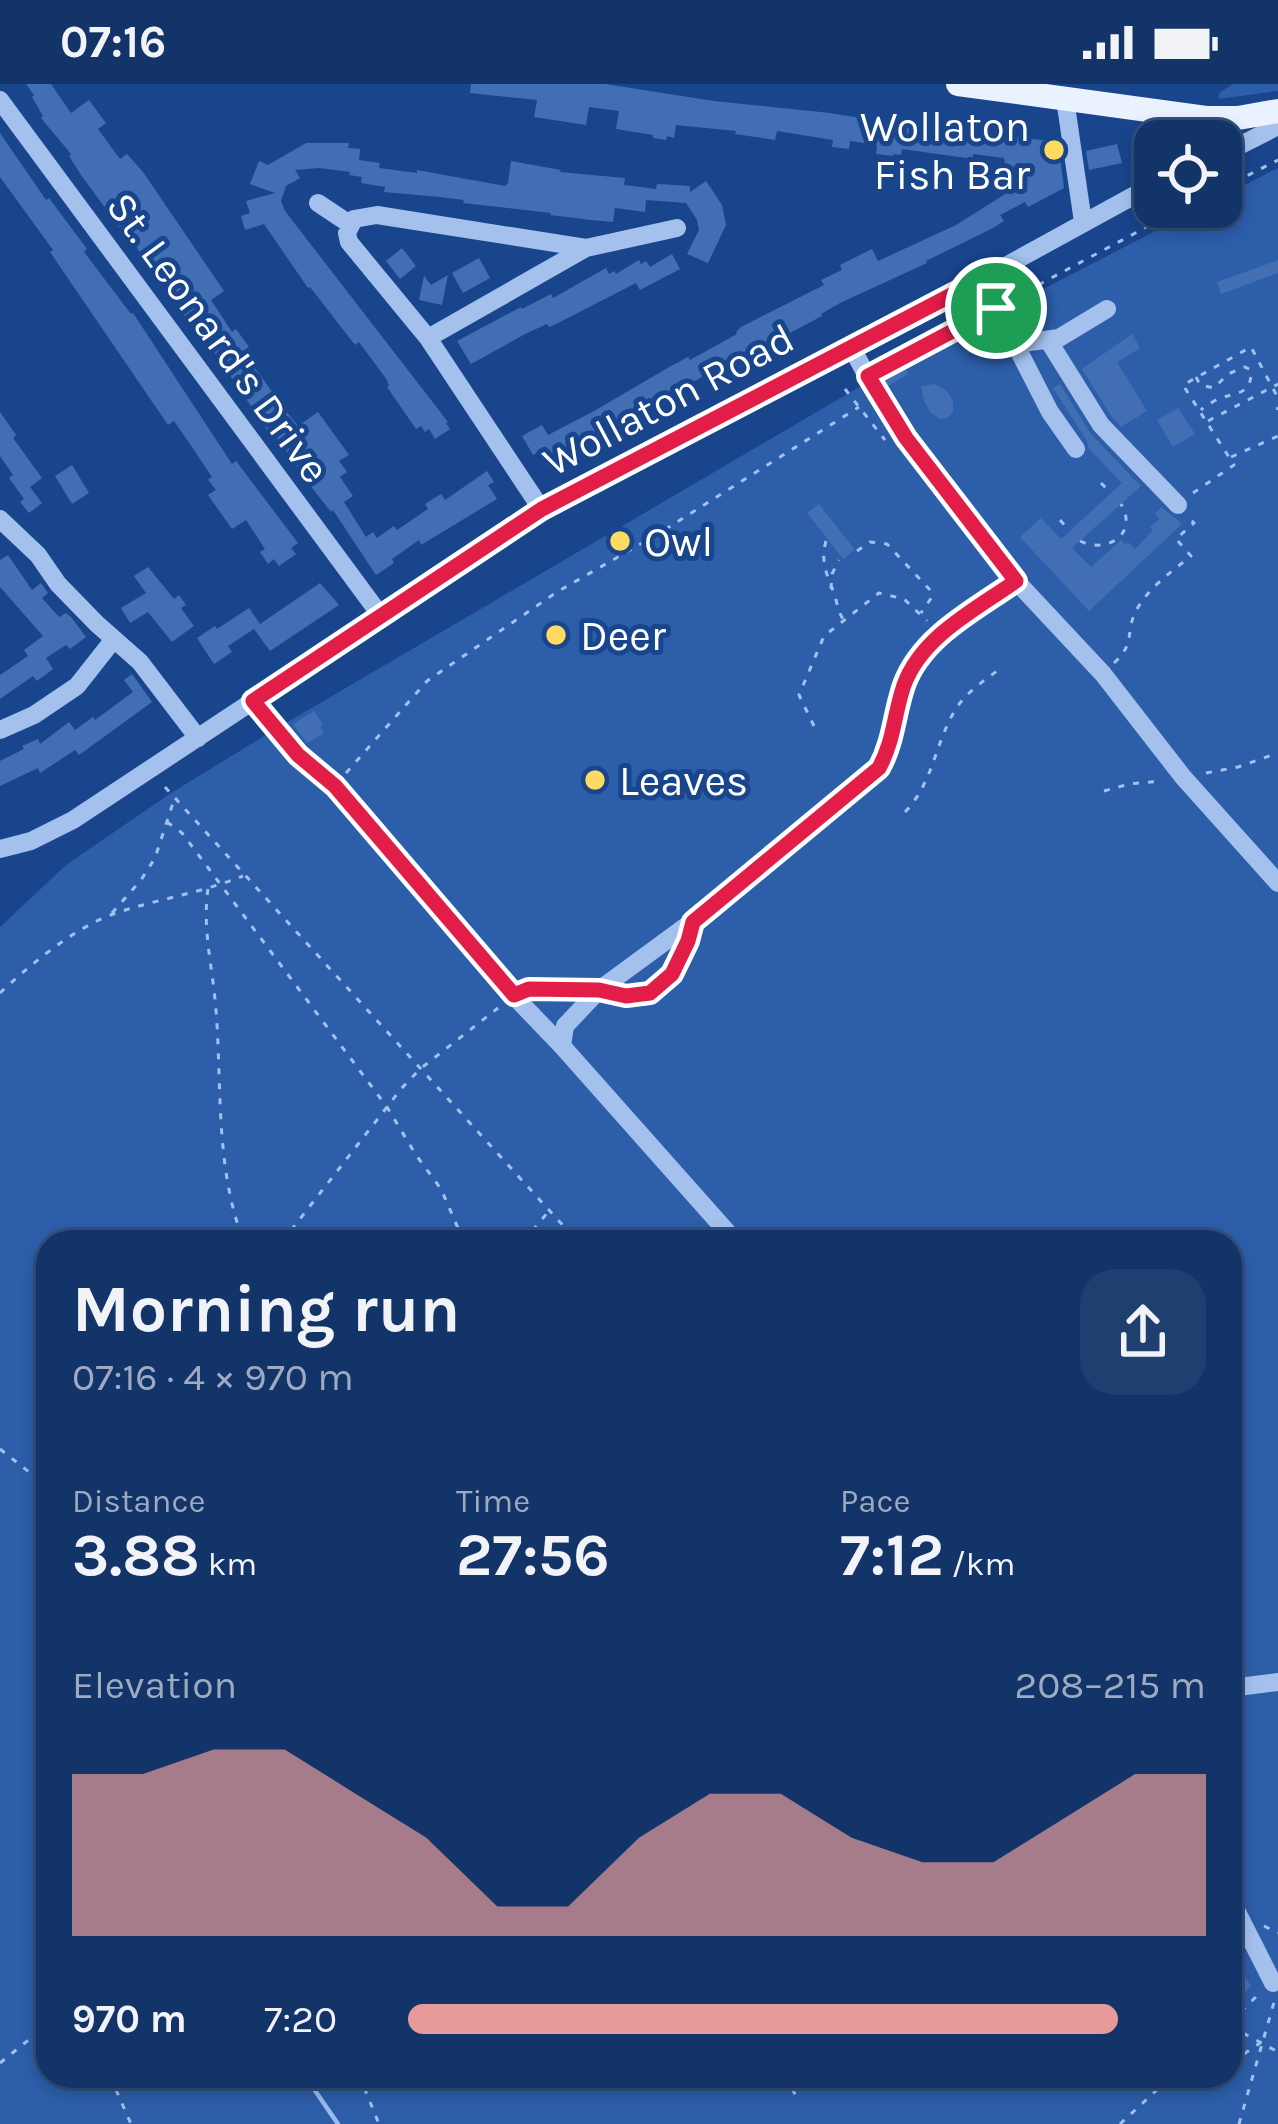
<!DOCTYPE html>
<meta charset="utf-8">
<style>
body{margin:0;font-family:Karla,sans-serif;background:#203f71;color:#f1f3f6;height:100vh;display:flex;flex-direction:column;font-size:45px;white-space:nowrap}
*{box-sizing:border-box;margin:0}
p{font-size:39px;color:#9daac0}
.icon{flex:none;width:66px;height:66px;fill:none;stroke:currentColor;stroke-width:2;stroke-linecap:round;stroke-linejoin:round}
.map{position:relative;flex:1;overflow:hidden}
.side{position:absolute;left:36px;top:1146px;width:1206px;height:858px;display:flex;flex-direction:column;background:#133469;border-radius:36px;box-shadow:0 6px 18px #0003,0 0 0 3px #324f7d}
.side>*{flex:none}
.buttons{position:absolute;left:1134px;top:36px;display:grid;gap:24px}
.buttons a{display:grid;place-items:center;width:108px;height:108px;border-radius:24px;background:#133469;box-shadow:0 6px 18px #0003,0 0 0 3px #324f7d;font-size:60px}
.pin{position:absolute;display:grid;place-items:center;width:102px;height:102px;color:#fff;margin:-51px;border:6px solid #fff;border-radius:50%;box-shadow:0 3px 12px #0007}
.round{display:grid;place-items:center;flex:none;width:126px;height:126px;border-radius:36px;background:#203f71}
.head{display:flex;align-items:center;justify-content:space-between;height:204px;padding:0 36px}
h1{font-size:66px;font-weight:700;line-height:90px}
.stats{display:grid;grid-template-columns:repeat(3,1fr);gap:18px;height:204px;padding:12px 36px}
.stats div{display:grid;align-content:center}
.stats b{font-size:60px;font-weight:700}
.stats small{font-size:33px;font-weight:400}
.stats p{font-size:33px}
.chart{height:336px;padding:24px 36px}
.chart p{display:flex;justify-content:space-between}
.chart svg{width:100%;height:216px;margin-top:12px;fill:#e69b98;opacity:.7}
ul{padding:0 36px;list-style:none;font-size:39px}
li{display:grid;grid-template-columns:192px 144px 1fr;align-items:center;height:90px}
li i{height:30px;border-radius:15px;background:#e69b98}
.status{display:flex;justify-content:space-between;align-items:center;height:84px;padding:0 60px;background:#133469;direction:ltr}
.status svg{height:33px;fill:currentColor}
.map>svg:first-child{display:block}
</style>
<div class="status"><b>07:16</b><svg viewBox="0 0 49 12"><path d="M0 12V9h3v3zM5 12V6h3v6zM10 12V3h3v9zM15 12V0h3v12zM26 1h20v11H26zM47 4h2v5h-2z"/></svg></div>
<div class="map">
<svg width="1278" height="2040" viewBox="0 0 1278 2040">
<rect width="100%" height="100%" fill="#19458c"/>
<path fill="#2c5eaa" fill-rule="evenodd" d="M1233,0H1278V7L1219,15V9Z
M1278,84V2040H0V843L66,781L171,709L274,646L902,278L1202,123H1221V113ZM48,1158H1230V1992H48Z"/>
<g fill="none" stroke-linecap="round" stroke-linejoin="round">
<path stroke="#97bbf0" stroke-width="4.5" d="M305,1992L338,2040"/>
</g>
<path fill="#426fb4" d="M26,0H51L71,29L89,16L106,39L98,45L120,75L127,70L143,88L224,207L211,216L232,248L236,245L249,263L243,267L285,326L298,342L318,328L349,371L339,377L347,388L340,393L353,412L344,418L366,453L373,448L377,454L394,442L397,446L428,425L425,420L441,410L445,416L487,387L494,398L488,401L497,415L421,461L419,456L392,475L394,479L376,491L333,426L331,428L316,409L277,354L274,356L197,243L193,246L150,179L148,181L123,142L120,144L81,91L69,72L71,70L41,34L43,32L32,13L34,11Z
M471,0H605L714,17L830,29L891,39L1058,58L1064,104L1028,123L1025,118L1000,131L1004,137L993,144L926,177L927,179L840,219L821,230L822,232L771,259L770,257L751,268L749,265L690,300L691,302L547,383L539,368L533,371L522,352L542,341L548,351L594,327L671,282L688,273L690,276L737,250L736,248L741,243L824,201L821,196L842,186L840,181L872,165L878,177L956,141L1010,107L1004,74L973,70V75L902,65L901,71L893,70V72L876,70L877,61L850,57L849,65L832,63L833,56L777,47L775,56L735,50L736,47L676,41L674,54L667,52L666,56L653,54V51L616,45L619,27L589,23L586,41L534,33L537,16L470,9Z
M0,49L46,116L49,114L87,165L84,168L131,230L133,229L232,380L236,377L298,459L291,464L296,470L279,482L274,475L268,480L260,468L265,465L246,436L232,445L208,411L216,406L208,396L212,393L192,363L174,337L168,341L50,168L53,166L0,93Z
M306,59H349L348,64L360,65L359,76L380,79L379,84L417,89V86L505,102L508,99L511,77L561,86L560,88L625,94L624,101L656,105L657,100L690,102V108L706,97L722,121L726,141L708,179L687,170L699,146L697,136L686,119L646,116L645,128L615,124L613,138L591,136L550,131L551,129L463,119L464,116L440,113L384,108L385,103L361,99L362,93L349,91L350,88L319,84L295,86L300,94L286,102L281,117L285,127L448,338L446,339L450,345L435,355L429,345L425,348L421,342L416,345L387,303L389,302L387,296L359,258L355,261L310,203L308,204L264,140L245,146L241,132L250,129L246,117L275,109L250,100L259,77L268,81Z
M1117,60L1122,79L1089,86L1086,67Z
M402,164L416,182L400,195L386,177Z
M672,170L680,185L640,206L636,199L558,239L549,243L547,240L527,249L471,280L457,257L521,223L522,225L551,210L553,214L606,184L609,190L614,187L616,190L639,176L641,180L646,177L650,183Z
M479,174L490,194L463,209L452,189Z
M1278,176V189L1221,210L1217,198Z
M448,191L442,221L419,216L424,192L431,201Z
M1132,250L1140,264L1117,278L1147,327L1121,343L1112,333L1082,285Z
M902,278L908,290L888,302L881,290Z
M935,300L947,307L953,317V329L947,334L940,335L931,329L924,317L921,302Z
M1060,300L1091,350L1141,402L1072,464L1091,483L1121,456L1126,461L1128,458L1135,465L1153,446L1150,443L1160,435L1155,430L1161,423L1182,440L1089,527L1020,453L1041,434L1061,455L1122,399L1089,365L1087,357L1053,304Z
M1178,324L1195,350L1173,363L1157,336Z
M0,328L16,351L13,354L42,394L30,403L42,419L29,429L20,418L24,415L9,394L13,391L0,372Z
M72,381L89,409L72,420L55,392Z
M819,420L855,466L843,475L807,429Z
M8,471L32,506L41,499L48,509L42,514L59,533L66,529L71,533L86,553L70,565L66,561L46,574L53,585L37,597L33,592L0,615V591L28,572L24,566L43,552L0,503V476Z
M148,483L174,515L179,511L186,521L181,524L194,542L172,558L148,528L130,539L121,524L146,509L134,492Z
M320,499L339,521L270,567L254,545L228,562L232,568L214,580L197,554L215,542L217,545L249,524L260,540Z
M132,590L152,618L79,671L75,666L40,689L38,684L0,702V677L24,665L22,662L38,655L40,660L69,638L75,646L93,633L95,636L133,608L124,596Z
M314,627L323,640L320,642L324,649L307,659L293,640Z
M1230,1877L1252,1902L1230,1922Z"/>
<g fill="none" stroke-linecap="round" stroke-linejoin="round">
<path stroke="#a4c1ee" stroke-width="3" stroke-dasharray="6 9" stroke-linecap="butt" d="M1221,105L1278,76
M1012,215L1184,123
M885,283L982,231
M1196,293L1200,301L1214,304L1228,290L1245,283L1251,286C1252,311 1237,308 1218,315C1215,316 1203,324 1201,326
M845,305L885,356
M1276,325L1278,324
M1208,337L1278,300
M1231,373L1278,352
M1101,399L1111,409
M1193,409L1234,381L1183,301L1251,263L1278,314
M1060,436L1070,447
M826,457C819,482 830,494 836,516C838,523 839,529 843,535
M1080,457C1106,470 1139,451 1121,420
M857,467L870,458L887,460L931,507L932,513L921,529
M831,505L832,490L839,476
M1114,579C1136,559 1125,548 1136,527C1148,504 1171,488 1191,472L1176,455L1194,439L1191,436
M814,642L799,611L824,552L879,509L904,515L927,537
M346,689L427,597L557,508L658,450L859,323
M1206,689L1238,683L1278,669
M165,703L578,1158
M1104,707L1129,700L1161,697
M905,728C934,698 935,657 957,623C969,606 985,596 1001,584
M167,738L182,749L387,1023L416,1071L441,1105L464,1158
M208,805C202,845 213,885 216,926C222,1002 215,1085 244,1158
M112,829L141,796L155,774L175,713
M0,909C31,880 75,843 116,829C158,815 201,809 243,792
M282,1158L401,1005L420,985L498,924
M523,1158L548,1128
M0,1365L48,1403
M1264,1842L1278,1849
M1230,1868L1245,1885
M1230,1938L1259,1910
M1230,1942L1278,1968
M1230,1975L1241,1972L1260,1959
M0,1979L42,1945L48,1937
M110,1992L131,2040
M356,1992L362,1998L379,2040
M785,1992L796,2012
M1112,1996L1141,1992
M1120,2040L1172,1992
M1239,2040L1275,1915"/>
<path stroke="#a4c1ee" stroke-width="18" d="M1065,15L1083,138
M0,16L381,532
M1144,26L1159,41L1166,57
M1186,57L1206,34
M1221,71L1278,42
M318,119L351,141
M586,164L677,144
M982,195L1050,328L1076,365
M428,254L586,164L377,131L354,135L347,149L349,158L428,254L542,426
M1048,256L1101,341L1178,421
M1015,260L1059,254L1107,225
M851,262L870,298L906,354L1016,497L1103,590L1183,693L1278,799
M0,435L38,471L58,500L97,540L140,578L198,654
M253,617L299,671L335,702L514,912L562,962L736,1158
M0,646L34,631L77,602L114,555
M0,765L31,757L73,736L542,426L982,195L1155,100
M514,912L529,905L599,906L693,837L872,691C897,663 892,629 906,596C926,550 976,525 1016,497
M562,962L565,942L599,906C661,921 679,895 693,837
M1230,1604L1278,1598
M1230,1814L1273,1899"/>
<path stroke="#ebf2ff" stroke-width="24" d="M958,0L1206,34H1238L1278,27"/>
</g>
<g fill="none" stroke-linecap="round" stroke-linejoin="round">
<g stroke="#fff" stroke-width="24">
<path id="route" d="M982,195L996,224L868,292L906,354L1016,497C975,526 922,552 904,601C894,630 894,657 879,684L693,838L688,857L672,890L650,909L626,912L599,906L529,905L514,911L335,702L298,671L253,617L542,425Z"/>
</g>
<use href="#route" stroke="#e11d48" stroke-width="15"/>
</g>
<g fill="#ffda61" stroke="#19458c" stroke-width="4.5">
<circle cx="1054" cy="66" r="12"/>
<circle cx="620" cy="457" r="12"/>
<circle cx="556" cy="551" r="12"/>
<circle cx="595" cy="696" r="12"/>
</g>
<g text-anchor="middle" stroke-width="10" stroke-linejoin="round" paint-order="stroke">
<g font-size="42" fill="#fff" stroke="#19458c" text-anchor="start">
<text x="1030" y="57" text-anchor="end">Wollaton<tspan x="1030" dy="48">Fish Bar</tspan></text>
<text x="644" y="472">Owl</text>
<text x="580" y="566">Deer</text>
<text x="619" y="711">Leaves</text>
</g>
<g font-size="42" fill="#fff" stroke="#19458c">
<text transform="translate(219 253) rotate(54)" y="15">St. Leonard's Drive</text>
<text transform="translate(668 315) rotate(-28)" y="15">Wollaton Road</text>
</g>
</g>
</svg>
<div class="buttons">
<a><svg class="icon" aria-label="locate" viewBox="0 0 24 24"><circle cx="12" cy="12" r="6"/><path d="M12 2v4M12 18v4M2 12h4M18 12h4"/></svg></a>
</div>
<div class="pin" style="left:996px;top:224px;background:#1e9e55"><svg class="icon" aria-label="arrive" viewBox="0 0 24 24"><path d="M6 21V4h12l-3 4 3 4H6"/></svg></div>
<section class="side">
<div class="head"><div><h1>Morning run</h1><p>07:16 · 4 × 970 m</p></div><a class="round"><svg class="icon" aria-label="share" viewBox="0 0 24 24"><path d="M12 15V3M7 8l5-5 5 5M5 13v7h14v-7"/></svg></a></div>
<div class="stats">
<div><p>Distance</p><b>3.88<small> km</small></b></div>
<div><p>Time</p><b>27:56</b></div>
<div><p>Pace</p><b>7:12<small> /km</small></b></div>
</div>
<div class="chart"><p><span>Elevation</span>208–215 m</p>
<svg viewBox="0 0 160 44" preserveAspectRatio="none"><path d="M0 44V11L10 11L20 6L30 6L40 15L50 24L60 38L70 38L80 24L90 15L100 15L110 24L120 29L130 29L140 20L150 11L160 11V44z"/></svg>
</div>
<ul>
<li><b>970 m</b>7:20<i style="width:89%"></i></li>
</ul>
</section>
</div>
